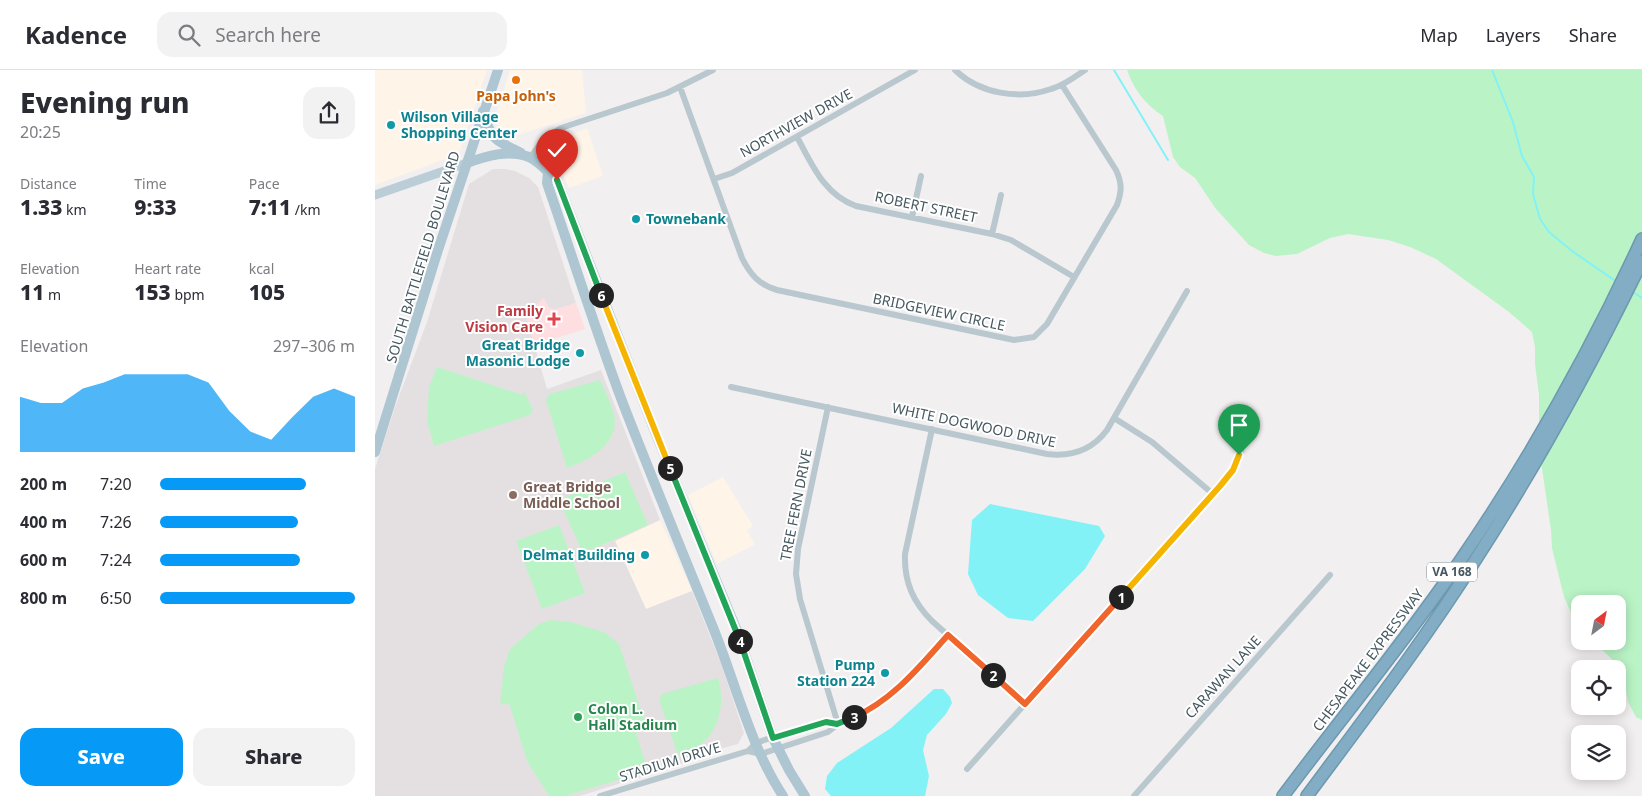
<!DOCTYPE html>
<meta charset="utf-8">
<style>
body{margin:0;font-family:"Noto Sans",sans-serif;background:#f2f2f3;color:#2b2b33;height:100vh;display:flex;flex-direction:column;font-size:19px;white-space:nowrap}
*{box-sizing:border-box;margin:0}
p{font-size:16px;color:#7c7c81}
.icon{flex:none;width:28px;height:28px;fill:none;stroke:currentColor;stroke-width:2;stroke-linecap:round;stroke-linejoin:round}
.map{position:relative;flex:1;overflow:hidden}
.drawer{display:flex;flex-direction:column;background:#fff;width:375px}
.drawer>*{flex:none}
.needle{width:32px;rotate:32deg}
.controls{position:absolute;left:1196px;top:525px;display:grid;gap:10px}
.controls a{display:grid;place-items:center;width:55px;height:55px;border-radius:10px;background:#fff;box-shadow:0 2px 12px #0003;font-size:25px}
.pin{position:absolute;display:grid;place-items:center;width:42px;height:42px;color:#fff;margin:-51px -21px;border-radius:50% 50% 50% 0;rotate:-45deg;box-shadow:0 0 5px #0007}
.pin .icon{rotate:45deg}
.km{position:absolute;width:25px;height:25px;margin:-12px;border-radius:50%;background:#222;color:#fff;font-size:14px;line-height:25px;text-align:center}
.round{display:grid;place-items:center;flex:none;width:52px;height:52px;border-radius:15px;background:#f2f2f3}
.head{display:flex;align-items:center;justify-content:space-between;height:85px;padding:0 20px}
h1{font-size:28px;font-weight:800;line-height:38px}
.stats{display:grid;grid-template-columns:repeat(3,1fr);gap:8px;height:85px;padding:5px 20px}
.stats div{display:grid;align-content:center}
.stats b{font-size:21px;font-weight:800}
.stats small{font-size:14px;font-weight:400}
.stats p{font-size:14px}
.chart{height:140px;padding:10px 20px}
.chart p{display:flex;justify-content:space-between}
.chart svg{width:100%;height:90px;margin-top:5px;fill:#0699f6;opacity:.7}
.primary-button{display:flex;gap:10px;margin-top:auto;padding:10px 20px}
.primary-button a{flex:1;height:58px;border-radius:15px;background:#0699f6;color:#fff;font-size:20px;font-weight:800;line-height:58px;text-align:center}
.primary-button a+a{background:#f2f2f3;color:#2b2b33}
ul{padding:0 20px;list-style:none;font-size:16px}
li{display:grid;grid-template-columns:80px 60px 1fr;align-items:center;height:38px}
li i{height:12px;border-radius:6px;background:#0699f6}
header{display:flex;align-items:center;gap:30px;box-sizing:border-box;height:70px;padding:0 25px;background:#fff;border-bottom:1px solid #e1e1e2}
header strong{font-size:24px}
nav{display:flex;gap:28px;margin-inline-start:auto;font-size:18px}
.search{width:350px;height:45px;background:#f2f2f3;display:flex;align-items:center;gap:12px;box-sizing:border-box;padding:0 18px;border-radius:15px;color:#7c7c81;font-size:19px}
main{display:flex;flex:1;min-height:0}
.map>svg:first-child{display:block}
</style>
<header>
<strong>Kadence</strong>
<div class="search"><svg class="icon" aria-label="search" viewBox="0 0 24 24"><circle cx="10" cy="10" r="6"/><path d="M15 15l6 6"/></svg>Search here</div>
<nav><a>Map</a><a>Layers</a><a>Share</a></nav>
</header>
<main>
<section class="drawer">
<div class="head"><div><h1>Evening run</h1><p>20:25</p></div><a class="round"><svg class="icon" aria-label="share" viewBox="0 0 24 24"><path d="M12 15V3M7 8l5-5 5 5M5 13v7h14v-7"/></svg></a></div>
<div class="stats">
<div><p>Distance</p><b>1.33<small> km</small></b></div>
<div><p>Time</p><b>9:33</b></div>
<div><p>Pace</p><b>7:11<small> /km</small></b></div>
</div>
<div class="stats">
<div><p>Elevation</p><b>11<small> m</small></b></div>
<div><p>Heart rate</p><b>153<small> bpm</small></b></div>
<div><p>kcal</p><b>105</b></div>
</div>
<div class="chart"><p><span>Elevation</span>297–306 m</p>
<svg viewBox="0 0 160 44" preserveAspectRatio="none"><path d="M0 44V17L10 20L20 20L30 13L40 10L50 6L60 6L70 6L80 6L90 10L100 24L110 34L120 38L130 27L140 17L150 13L160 17V44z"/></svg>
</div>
<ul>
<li><b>200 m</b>7:20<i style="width:75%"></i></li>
<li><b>400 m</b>7:26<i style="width:71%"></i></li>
<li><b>600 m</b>7:24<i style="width:72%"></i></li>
<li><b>800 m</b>6:50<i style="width:100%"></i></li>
</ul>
<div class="primary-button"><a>Save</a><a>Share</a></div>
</section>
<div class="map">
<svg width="1267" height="726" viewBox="0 0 1267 726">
<rect width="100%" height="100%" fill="#f2eff0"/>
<path fill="#fef4e8" d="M0,0H112L84,84L0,115Z
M135,0H207L211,43L140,66L128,63L121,55L120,47Z
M212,58L228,106L194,118L188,105L179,94L175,82L191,67Z
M348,407L378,456L372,460L380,474L342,494L313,425Z
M285,450L317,521L271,539L240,471Z"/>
<path fill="#e4e0e2" d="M118,99H131L140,101L154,108L163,117L201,233L182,239H177L174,238L169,229L153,253L172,319L226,300L285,450L240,471L271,539L317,521L347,596L369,663L363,674L334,682V685L205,726H0V399L20,337L52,252L94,114Z"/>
<path fill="#fedee1" d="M168,228L174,237L177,239H182L201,233L210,259L159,275L151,246Z"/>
<path fill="#baf4c6" d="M752,0H1267V650L1261,647L1253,632L1247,599L1218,571H1242V534H1205V557L1199,549L1189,527L1177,478L1176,460L1164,378V325L1160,294V277L1157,262L1134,242L1061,189L1035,177L1013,170L973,164L955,168L922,184L901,186L889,183L874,175L841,139L820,108L805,97L798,87L788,46C770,34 759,20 752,0Z
M62,297L148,325V319L158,340L155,345L59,376L52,352L54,317Z
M225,310C230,321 236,332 239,344C245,373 216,390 192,398L171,330L174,324Z
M250,402L273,455L208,483L184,430Z
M184,455L210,523L167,539L141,471Z
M176,550L195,552L229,562L244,574L272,659L261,663L273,701L190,726H174L152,691L134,633L125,635L129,597L135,579L164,554Z
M343,608C353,641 339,677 303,685L284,630L287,624Z"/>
<path fill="#82f2f6" d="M615,434L724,456L730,466L710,499L658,551L633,548L603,525L593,504L597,450Z
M559,619H568L575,627L577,633L571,644L552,665L548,680L554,706L550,726H456L450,719L452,706L462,693L516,658Z"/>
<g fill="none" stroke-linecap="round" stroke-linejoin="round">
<path stroke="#82f2f6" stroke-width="2" d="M739,0L793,90
M1117,0L1138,52L1147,86L1159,107L1158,124L1165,149L1174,162L1197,181L1242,212
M1256,221L1267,228"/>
<g stroke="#6d99b0" stroke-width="14">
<path id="motorway" d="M908,726C967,647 1030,572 1085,491C1155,389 1215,282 1267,169
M932,726C990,648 1049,571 1101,489C1163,393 1217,294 1267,191"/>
</g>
<path stroke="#b9c8ce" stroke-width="6" d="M580,0C605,24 644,30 676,19C688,16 700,7 710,0
M305,17L367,188C375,204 384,215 402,220L639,270L659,267L672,254L742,135C747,121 747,113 741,100L687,15
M422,67C437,94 449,125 481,136L617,164L636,170L699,207
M155,88L168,70L186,58L292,23L338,0
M163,93L176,74L177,65
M339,109L357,103L540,0
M537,147L546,106
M617,164L626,125
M356,317L672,384C696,387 717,380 732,360L812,221
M453,337L423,479L421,504L425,529L463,654
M739,348L777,372L838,424
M557,359L530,484C529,512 538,532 557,551L650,634
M373,681L386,684L453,662L463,654L493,640L519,622L531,611L573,565
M592,699L858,400L865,385L871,346
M225,726L373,681L381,673L407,664L451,651L463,654
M759,726L955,505"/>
<path stroke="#bbcdd6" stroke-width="9" d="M0,125L92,93"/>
<path stroke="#adc6d1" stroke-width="10" d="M108,41C116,70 120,70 146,83
M92,93C111,86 134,79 154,87C165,92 173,103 182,110L281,364L362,561L398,668L414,700L430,726
M173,102L172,113C197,185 220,259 247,331C276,406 307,481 337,555C360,611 375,676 408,726
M0,382L63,180L123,0"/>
<use href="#motorway" stroke="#82adc4" stroke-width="11"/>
</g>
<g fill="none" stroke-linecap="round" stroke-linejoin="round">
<g stroke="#fff" stroke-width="10">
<path id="split-1" d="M746,527L845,416L858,400L864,385"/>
</g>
<g stroke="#fff" stroke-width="10">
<path id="split-2" d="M618,605L650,634L746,527"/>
</g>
<g stroke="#fff" stroke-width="10">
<path id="split-3" d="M479,647C518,630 545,596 573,565L618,605"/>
</g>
<g stroke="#fff" stroke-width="10">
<path id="split-4" d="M365,571L398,668L451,652L462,654L479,647"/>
</g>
<g stroke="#fff" stroke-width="10">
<path id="split-5" d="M295,398L365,571"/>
</g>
<g stroke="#fff" stroke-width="10">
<path id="split-6" d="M226,225L295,398"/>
</g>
<g stroke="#fff" stroke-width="10">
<path id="split-7" d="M182,110L226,225"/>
</g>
<use href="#split-1" stroke="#f5b400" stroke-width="6"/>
<use href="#split-2" stroke="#f0652b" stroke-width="6"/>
<use href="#split-3" stroke="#f0652b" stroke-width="6"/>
<use href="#split-4" stroke="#22a559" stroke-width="6"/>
<use href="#split-5" stroke="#22a559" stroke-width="6"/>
<use href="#split-6" stroke="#f5b400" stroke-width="6"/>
<use href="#split-7" stroke="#22a559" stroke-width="6"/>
</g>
<circle fill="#e8710a" stroke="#fff" stroke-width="2" cx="141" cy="10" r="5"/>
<g fill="#0f9aa8" stroke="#fff" stroke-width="2">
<circle cx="16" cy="55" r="5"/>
<circle cx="261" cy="149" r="5"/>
<circle cx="205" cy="283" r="5"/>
<circle cx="270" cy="485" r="5"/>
<circle cx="510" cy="603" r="5"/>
</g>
<path fill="#e0444e" stroke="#fff" stroke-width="2" d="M176.5 241.5h5v5h5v5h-5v5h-5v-5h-5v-5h5z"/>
<circle fill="#8d6e63" stroke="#fff" stroke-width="2" cx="138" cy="425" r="5"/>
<circle fill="#2e9e5b" stroke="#fff" stroke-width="2" cx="203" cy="647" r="5"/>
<g text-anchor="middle" stroke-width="4" stroke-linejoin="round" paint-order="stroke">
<rect fill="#fff" stroke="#7d8a8f" stroke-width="1" x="1052" y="492.5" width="50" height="19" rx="4"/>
<g font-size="12" font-weight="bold" fill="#45585f">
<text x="1077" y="506">VA 168</text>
</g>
<g font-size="14" font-weight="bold" fill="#c56008" stroke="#fff">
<text x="141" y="31">Papa John's</text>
</g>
<g font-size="14" font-weight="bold" fill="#0d838f" stroke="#fff" text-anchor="end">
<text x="26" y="52" text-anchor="start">Wilson Village<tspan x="26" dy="16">Shopping Center</tspan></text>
<text x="271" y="154" text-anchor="start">Townebank</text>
<text x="195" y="280">Great Bridge<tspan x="195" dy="16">Masonic Lodge</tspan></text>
<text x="260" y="490">Delmat Building</text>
<text x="500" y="600">Pump<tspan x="500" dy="16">Station 224</tspan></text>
</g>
<g font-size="14" fill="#45585f" stroke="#fff">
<text transform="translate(421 53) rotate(-29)" y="5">NORTHVIEW DRIVE</text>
<text transform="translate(551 137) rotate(12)" y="5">ROBERT STREET</text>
<text transform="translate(48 187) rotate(-73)" y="5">SOUTH BATTLEFIELD BOULEVARD</text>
<text transform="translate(564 242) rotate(12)" y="5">BRIDGEVIEW CIRCLE</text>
<text transform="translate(599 355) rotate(12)" y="5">WHITE DOGWOOD DRIVE</text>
<text transform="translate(421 435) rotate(-79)" y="5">TREE FERN DRIVE</text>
<text transform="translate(993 590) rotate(-53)" y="5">CHESAPEAKE EXPRESSWAY</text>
<text transform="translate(848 607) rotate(-48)" y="5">CARAWAN LANE</text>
<text transform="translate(295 692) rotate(-17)" y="5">STADIUM DRIVE</text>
</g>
<g font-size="14" font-weight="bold" fill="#be3a42" stroke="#fff" text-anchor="end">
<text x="168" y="246">Family<tspan x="168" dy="16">Vision Care</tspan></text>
</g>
<g font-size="14" font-weight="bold" fill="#785e54" stroke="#fff" text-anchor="start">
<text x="148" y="422">Great Bridge<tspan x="148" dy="16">Middle School</tspan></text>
</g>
<g font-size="14" font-weight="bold" fill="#27864d" stroke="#fff" text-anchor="start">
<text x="213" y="644">Colon L.<tspan x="213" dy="16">Hall Stadium</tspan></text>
</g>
</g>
</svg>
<div class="controls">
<a><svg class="needle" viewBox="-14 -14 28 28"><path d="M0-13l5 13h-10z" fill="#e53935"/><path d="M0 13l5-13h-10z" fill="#7c7c81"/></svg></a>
<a><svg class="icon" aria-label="locate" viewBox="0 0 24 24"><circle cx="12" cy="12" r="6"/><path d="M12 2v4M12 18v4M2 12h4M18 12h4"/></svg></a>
<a><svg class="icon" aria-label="layers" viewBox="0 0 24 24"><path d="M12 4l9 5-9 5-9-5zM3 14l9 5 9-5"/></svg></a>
</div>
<div class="pin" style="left:864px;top:385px;background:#1e9e55"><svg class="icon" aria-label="arrive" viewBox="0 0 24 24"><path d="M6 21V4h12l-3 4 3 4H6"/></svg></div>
<div class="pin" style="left:182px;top:110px;background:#d93025"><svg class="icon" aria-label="check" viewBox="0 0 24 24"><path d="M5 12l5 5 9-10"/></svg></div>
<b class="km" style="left:746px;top:527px">1</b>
<b class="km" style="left:618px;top:605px">2</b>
<b class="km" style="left:479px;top:647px">3</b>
<b class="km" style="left:365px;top:571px">4</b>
<b class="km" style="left:295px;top:398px">5</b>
<b class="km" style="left:226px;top:225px">6</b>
</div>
</main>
